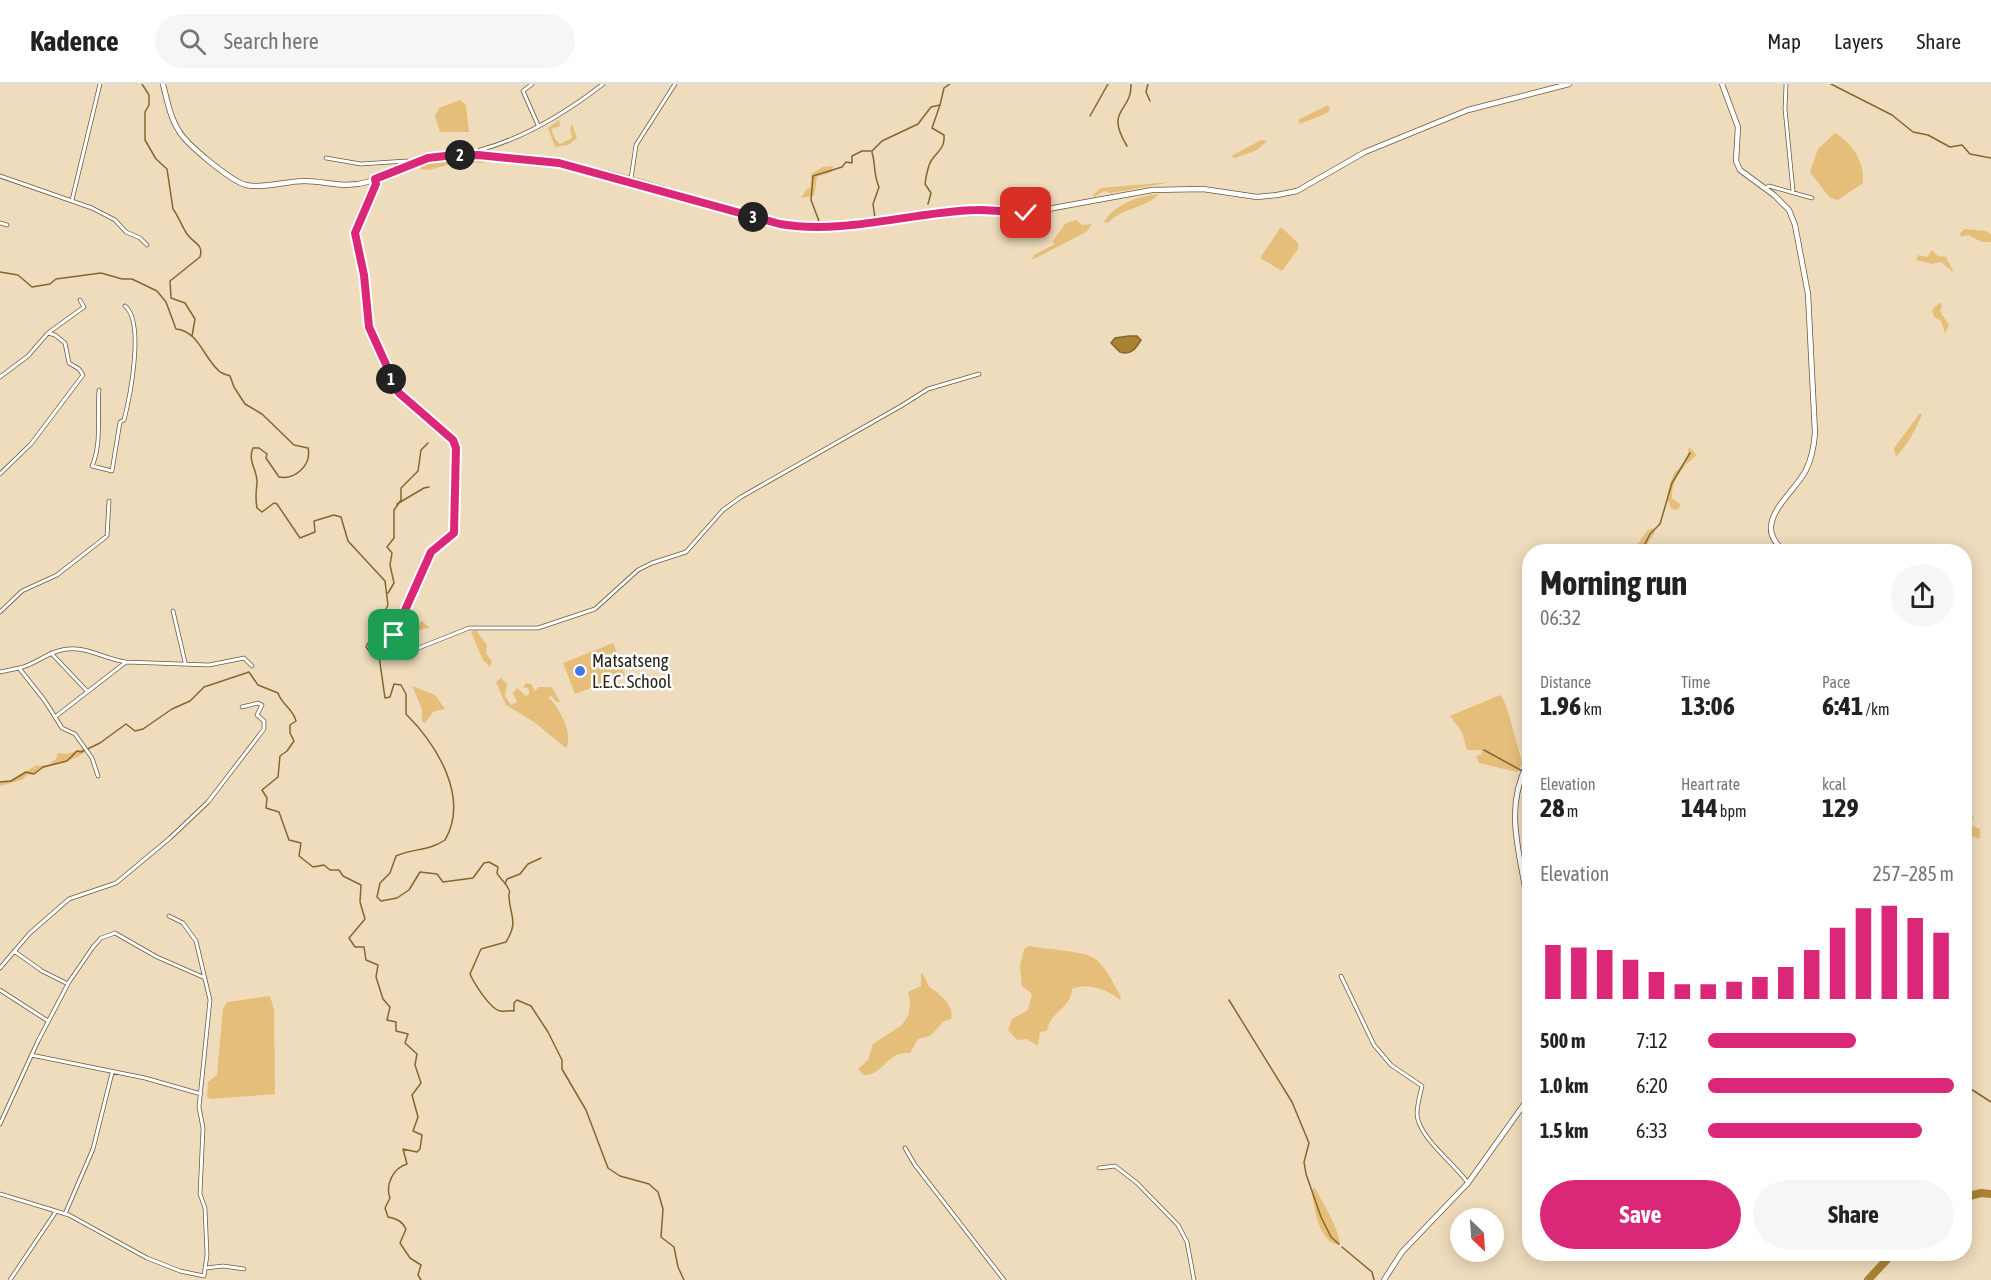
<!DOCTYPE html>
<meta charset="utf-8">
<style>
body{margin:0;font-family:"Asap Condensed",sans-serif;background:#f6f6f6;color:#222;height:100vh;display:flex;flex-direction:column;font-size:22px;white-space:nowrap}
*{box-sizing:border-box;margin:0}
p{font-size:20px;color:#767676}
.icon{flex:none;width:33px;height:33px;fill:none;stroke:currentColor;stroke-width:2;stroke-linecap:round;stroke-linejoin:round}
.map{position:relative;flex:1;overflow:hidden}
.details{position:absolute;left:1522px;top:460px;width:450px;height:717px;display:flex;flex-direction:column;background:#fff;border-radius:24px;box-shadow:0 3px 15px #0003}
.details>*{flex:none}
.needle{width:39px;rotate:155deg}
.tools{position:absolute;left:1450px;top:1124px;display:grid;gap:12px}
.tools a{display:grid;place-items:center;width:54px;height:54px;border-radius:50%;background:#fff;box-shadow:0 3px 15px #0003;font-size:30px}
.pin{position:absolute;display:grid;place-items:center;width:51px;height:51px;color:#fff;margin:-26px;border-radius:12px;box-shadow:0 3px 9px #0006}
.km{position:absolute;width:30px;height:30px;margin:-15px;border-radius:50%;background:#222;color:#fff;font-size:16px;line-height:30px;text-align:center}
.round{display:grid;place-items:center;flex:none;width:63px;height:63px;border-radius:32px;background:#f6f6f6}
.head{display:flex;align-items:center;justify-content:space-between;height:102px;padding:0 18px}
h1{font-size:33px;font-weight:700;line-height:45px}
.metrics{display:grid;grid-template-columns:repeat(3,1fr);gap:9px;height:102px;padding:6px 18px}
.metrics div{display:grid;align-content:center}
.metrics b{font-size:26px;font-weight:700}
.metrics small{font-size:16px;font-weight:400}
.metrics p{font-size:16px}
.chart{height:168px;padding:12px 18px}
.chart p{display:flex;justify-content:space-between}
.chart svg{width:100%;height:108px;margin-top:6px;stroke:#db2777;stroke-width:6}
.cta{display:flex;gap:12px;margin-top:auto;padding:12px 18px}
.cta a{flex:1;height:69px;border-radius:36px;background:#db2777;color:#fff;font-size:24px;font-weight:700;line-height:69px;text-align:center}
.cta a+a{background:#f6f6f6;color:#222}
ul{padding:0 18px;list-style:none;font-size:20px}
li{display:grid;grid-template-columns:96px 72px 1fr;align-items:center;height:45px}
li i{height:15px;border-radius:8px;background:#db2777}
header{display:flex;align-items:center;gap:36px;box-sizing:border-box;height:84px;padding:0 30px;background:#fff;border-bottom:2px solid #e0e0e0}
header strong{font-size:28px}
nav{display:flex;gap:33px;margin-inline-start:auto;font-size:21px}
.search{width:420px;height:54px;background:#f6f6f6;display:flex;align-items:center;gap:15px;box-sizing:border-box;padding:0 21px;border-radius:33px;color:#767676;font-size:22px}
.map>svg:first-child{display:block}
</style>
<header>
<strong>Kadence</strong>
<div class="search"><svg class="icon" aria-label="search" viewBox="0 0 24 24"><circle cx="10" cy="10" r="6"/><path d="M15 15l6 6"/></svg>Search here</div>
<nav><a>Map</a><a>Layers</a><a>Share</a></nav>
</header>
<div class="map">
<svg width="1991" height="1196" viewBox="0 0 1991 1196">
<rect width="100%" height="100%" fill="#efdcbc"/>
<path fill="#e5be7a" d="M460,16L466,21L469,48H440L435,32L439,24Z
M1328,21L1330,26L1327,29L1300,40L1298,36Z
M559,36L560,42L551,45L555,55L560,60L572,54L570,43L572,40L577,54L568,61L555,63L548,44Z
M1835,49C1852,59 1865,78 1863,99L1838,116L1830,114L1810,88L1818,65Z
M1261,56L1267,57L1257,66L1235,74L1231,72Z
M466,73L485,74V79L458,78L429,86L420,85V80L442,74Z
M833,82L832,88L817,93L814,112L801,114L806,106L811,103V90L823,83Z
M1171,98L1111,109L1104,107L1094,113L1093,111L1101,104Z
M1159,110C1145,125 1122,123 1108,139L1104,138C1113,121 1141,111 1159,110Z
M1076,136L1082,141L1092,140L1086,148L1032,176L1034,171L1055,160L1052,158L1066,139Z
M1281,143L1298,159V165L1282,187L1260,174Z
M1965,145L1986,147L1991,151V158H1982L1968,151L1961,153L1960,149Z
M1932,166L1938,172L1946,173L1954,189L1941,178L1932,180L1916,176L1918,171L1927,173Z
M1940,218L1942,222L1940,227L1949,241L1945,249L1941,237L1934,233L1932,226Z
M1920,329L1922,331C1913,350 1910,357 1896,373L1894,364Z
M1689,363L1697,371C1684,381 1671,396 1672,414L1681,421L1677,426L1671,424L1667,413L1670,399L1675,388L1686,379Z
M1653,444L1655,448L1648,459L1647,468H1632L1647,447Z
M422,537L430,544C416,543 410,557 397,556Z
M476,546L487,561L486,569L492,578L490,583L483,576L471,548Z
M613,559L625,591L575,610L563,579Z
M501,594L507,600L505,612L511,621L517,618L513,609L517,604L526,612L529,610V605L523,603L526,599L531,600L535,607L539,603H552L560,618H557L551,612L548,613C559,622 574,651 566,664L534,638L506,621L496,598Z
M412,602L435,611L445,625L433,628L425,639L422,637V625Z
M1500,611C1508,617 1517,666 1523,679L1517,688L1479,679L1476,672L1482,670L1481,666H1467L1462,648L1450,632Z
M82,665L85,668C72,678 59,679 44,684C37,686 36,691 27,691L22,696L0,702V697L12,696L35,682L48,681L56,675L58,669L67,670Z
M1969,730L1974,733L1969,738V741L1980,745V755L1965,749V733Z
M1029,862C1047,866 1087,866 1098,877C1108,887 1114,901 1121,913L1120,916C1108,905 1086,898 1072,905C1071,925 1050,927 1047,947L1040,948L1038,962L1027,955L1017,956L1008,946L1012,935L1028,926L1032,910L1022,902L1020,882L1024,865Z
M921,889C927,893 926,901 932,905C940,910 955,923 951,935L944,937L930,952L918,955L910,969C885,967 886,990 864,991L858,985L868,976L873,960L902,941L909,930L910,916L908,908L921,902Z
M270,912L274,926L275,1010L211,1015L207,1013L208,998L217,991L223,925L227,918Z
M1315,1104C1324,1122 1337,1140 1340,1160L1337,1161C1318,1155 1314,1124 1312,1106Z"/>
<path fill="#ab8234" stroke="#85662c" stroke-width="1.5" d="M1129,252H1137L1141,256C1136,264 1131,272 1120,268L1111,259L1115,254Z"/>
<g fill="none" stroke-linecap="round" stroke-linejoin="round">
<path stroke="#85662c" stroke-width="1.5" d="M142,0L149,11V21L145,28V56L156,75L167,85L173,125C179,133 181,141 187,150C193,159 204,160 200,173L170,197L171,214L185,219L195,235L192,252
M1148,0L1146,8L1150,17
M1831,0L1892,31L1913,48L1928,51L1950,63L1962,61L1970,70L1991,74
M1090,32L1108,0
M1127,62C1104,24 1132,29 1131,0
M872,68C876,82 873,89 879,103L873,120L875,134
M928,120L931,109L925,100C926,93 928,82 931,77C938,66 945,65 944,51L932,44L940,21
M819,137L811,116L813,92L842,83L846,78L852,79V72L862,67H872L882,57L918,40L931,23L940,21L944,4L950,0
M0,188L18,191L32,203L50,200L56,195L101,189L122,195H132L157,207L166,218L176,245C198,247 203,272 218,286C221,290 226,290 230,292L234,303L245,320L262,330L294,361L308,364C312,381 295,396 279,393L266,374L267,370L259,364H253C247,377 258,387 257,399C256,409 255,414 257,424L262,428L274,419L277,420L300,454L315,448L314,437L334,431L341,433L348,457L385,497L388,521L366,563L369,567L375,561L378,565L385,614L390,613L394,600L401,601L406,610V630C436,660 470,713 445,756C427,768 413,764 396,772L390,789L380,799L377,813L381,817L397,814L409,806L420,788L437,790L443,798L473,794L484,779L489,778L498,783L497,789C500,795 506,799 508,804C512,811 508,806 509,813C510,833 519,837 506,858L481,865L470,890C474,899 490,925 500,927C504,928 509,926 514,927V919L517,916L531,922L548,948L562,976V985L586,1026L608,1084L620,1092L649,1100L658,1108L663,1125L661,1153L674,1163L678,1183L684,1196
M397,420L424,404L429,403
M1641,468L1650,450L1660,440L1672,399L1690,369
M388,509L394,499L390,481L392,469L387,463L394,454V426L401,416V404L418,387L421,366L428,359
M1484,666L1524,688H1530
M0,698L11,697L26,688L34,690L43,683L67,677L77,667L81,668L100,659L126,640L135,647L143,645L172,625L190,617L204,603L249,588L258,601L278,609C282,621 293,625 296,637L290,641V649L294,657L287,667L280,672L278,693L262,706L267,714L266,724L279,728L289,756L301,759L299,772L313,783L324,781L330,786H339L343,792L361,801L360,818L365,835L349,854L355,863H364L366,876L378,881L376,893L383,915L390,923L387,936L396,938V947L408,950L405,959L417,970L415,981L421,999L412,1011L418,1033L413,1047L422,1051L420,1065L417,1068L403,1065L407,1080C393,1084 385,1101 390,1114L385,1124L388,1133C397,1135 402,1137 406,1145L400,1159L410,1174L421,1181L418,1191L421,1196
M505,800L507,795L520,790L528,780L541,774
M1229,916L1292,1018L1309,1059L1304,1078L1306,1090L1321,1133L1331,1153L1339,1160
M1965,1005H1971L1991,1018
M1342,1163L1372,1188L1374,1196"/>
<path stroke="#ab8234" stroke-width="8" d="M1965,1113L1981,1109L1991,1110
M1868,1196L1892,1170"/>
<g stroke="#69593c" stroke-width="4.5">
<path id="street" d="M532,0L523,7L538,41
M1786,0L1785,25L1793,107
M479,71L480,66C524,54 567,28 603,0
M326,74L361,80L406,77L408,81
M0,92L92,124L115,136L126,148L140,154L147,161
M375,95L376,100L355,149L364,191L369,243L383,270L389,292L399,309L453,356L456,364L454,449L431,468L409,513L392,556V564L401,571L469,544H538L595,525L638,486L652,479L686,468L723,426L741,413L901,322L928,305L979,290
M631,95L636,61L675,0
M1766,104L1769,102L1812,114
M72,116L100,0
M0,139L7,141
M48,249L84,223L80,216
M0,293L28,272L48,249L55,251L65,259L69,279L79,285L83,291L31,360L0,390
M99,306C97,330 102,360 92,382L112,387L120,338L124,336C130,313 145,238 125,222
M173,527L185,578
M0,528L22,507L57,491L107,452L109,417
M51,569L87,607
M19,584C34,581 44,571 58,567C84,559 102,575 126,578
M0,588L19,584L45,617L62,644L75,650L92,674L98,692
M55,633L126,578L209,581L244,574L252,582
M14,867L42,887L68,900
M0,884L30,849L69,815L116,799L170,754L208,718L264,645V637L257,631L262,621L258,619L242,623
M1341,892L1374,961L1391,981L1422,1002C1420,1011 1417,1021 1417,1030C1418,1053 1455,1080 1468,1099
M0,906L48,937
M31,971L145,994L201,1010
M0,1040L38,957L69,898L93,863L101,854L115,849L157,873L205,894
M905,1064L915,1081L1004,1196
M1099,1084L1115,1082L1137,1099L1178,1141L1187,1158L1194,1196
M0,1110L69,1131L147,1174L180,1187L204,1192L207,1171L205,1124L200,1110L203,1044L199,1023L210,916L196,857L183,839L169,832
M65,1130L93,1065L112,989
M206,1184L223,1182L244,1185
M10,1196L55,1129"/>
</g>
<g stroke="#69593c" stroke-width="6">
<path id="secondary" d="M163,0C167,16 170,33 179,47C187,61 231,97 246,101C263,105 286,97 304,97C326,97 345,105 367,98C397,88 421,73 453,71C564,65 675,110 780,140L818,143L976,125L1026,129L1152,106L1203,105L1257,113L1277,111L1297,107L1365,68L1468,26L1569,0
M1722,0L1738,43L1736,77L1740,86L1774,111L1789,126L1795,141L1808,210L1815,349C1814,362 1812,374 1806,386C1797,404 1772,423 1771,443C1770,453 1778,461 1784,468
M1530,675C1505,719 1517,758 1525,803C1527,821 1526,838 1530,855
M1384,1196L1402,1168L1468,1099L1530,1012"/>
</g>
<use href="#street" stroke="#fff" stroke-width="3"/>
<use href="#secondary" stroke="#fff" stroke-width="4.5"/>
</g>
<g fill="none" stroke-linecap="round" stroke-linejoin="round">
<g stroke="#fff" stroke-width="12">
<path id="route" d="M394,551L431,468L454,449L456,364L453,356L399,309L369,243L364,191L355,149L376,100L375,95L428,74L445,72L478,71L559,79L780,140C845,151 911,128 976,126C993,125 1009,129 1026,129"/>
</g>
<use href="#route" stroke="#db2777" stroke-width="8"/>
</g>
<circle fill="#4478e9" stroke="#fff" stroke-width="2" cx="580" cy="587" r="6"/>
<g text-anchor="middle" stroke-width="5" stroke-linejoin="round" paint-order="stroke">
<g font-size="18" fill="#2b2418" stroke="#fff" text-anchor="start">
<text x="592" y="583">Matsatseng<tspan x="592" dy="21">L.E.C. School</tspan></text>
</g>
</g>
</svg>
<div class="tools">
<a><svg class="needle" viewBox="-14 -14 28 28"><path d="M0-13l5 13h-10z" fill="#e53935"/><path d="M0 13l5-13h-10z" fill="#767676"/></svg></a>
</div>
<div class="pin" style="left:394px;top:551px;background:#1e9e55"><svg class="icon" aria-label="arrive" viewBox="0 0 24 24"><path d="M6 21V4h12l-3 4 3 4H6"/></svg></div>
<div class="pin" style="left:1026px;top:129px;background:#d93025"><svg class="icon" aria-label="check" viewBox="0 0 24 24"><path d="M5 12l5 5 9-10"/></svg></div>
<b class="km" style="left:391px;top:295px">1</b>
<b class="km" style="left:460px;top:71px">2</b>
<b class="km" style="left:753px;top:133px">3</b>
<section class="details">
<div class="head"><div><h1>Morning run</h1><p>06:32</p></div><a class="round"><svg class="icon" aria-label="share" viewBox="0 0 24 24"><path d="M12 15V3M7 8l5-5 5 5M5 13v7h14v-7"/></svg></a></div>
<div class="metrics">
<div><p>Distance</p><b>1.96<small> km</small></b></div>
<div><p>Time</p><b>13:06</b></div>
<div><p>Pace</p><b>6:41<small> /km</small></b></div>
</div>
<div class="metrics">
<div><p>Elevation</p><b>28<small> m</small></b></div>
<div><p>Heart rate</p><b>144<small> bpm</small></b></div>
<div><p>kcal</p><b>129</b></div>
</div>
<div class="chart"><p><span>Elevation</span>257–285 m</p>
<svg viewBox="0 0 160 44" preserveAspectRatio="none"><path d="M5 44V22M15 44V23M25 44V24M35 44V28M45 44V33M55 44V38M65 44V38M75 44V37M85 44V35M95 44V31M105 44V24M115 44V15M125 44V7M135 44V6M145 44V11M155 44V17"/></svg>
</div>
<ul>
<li><b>500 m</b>7:12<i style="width:60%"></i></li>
<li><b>1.0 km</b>6:20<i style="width:100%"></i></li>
<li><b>1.5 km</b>6:33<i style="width:87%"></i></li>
</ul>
<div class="cta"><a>Save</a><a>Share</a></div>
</section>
</div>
